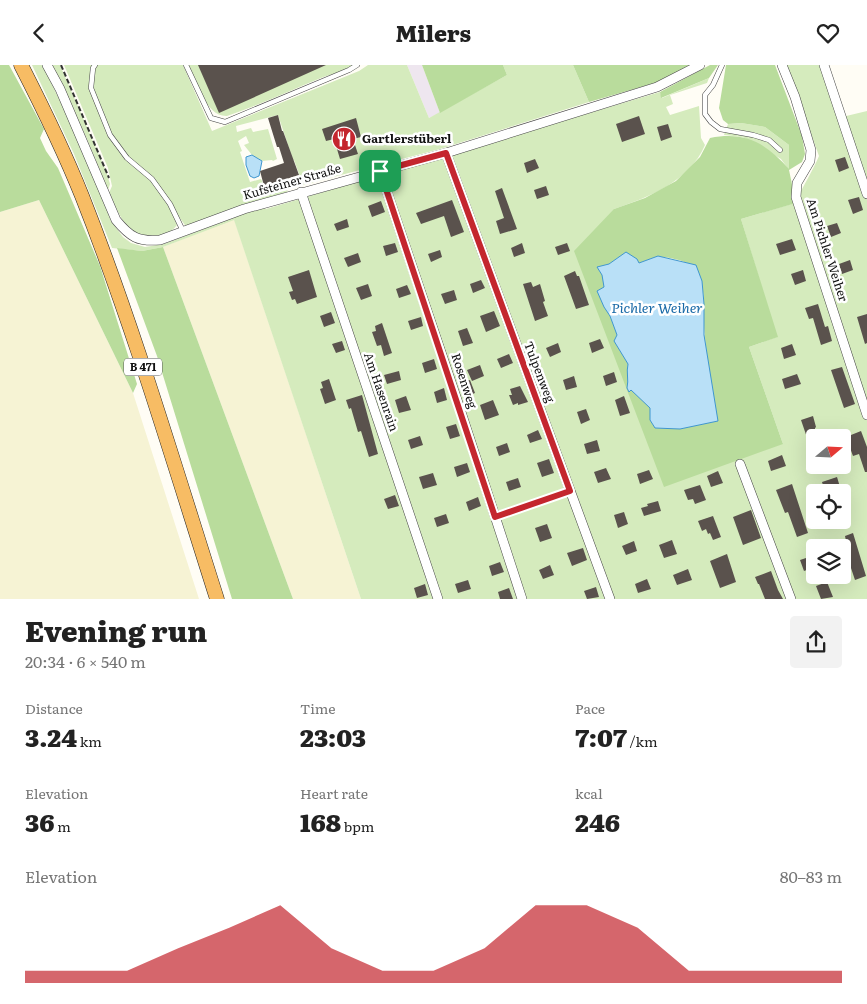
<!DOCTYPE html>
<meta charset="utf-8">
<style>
body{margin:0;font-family:Literata,serif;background:#f2f2f2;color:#222;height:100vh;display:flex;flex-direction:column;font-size:19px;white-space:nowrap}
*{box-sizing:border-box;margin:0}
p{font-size:16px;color:#767676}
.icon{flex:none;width:28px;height:28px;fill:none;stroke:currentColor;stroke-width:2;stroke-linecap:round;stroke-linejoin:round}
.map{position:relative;height:534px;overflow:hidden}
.side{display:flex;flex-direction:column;background:#fff;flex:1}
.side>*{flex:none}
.needle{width:32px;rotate:71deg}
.tools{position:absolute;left:806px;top:364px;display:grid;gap:10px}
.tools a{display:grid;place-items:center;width:45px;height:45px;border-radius:5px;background:#fff;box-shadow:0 5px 20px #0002;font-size:25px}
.pin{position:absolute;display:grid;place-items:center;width:42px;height:42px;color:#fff;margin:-21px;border-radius:10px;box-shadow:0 2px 8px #0006}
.round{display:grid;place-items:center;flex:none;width:52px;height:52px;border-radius:5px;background:#f2f2f2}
.overview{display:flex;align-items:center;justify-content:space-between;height:85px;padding:0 25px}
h1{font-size:28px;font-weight:800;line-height:38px}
.stats{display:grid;grid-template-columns:repeat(3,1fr);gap:8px;height:85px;padding:5px 25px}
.stats div{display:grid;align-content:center}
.stats b{font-size:25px;font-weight:800}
.stats small{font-size:14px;font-weight:400}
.stats p{font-size:14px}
.chart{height:140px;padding:10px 25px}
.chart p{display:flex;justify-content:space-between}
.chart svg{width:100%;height:90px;margin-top:5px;fill:#c4262e;opacity:.7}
header{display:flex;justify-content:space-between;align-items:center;height:65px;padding:0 25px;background:#fff;font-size:22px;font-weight:800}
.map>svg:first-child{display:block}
</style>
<header><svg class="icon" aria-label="back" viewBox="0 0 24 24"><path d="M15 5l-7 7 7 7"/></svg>Milers<svg class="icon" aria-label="heart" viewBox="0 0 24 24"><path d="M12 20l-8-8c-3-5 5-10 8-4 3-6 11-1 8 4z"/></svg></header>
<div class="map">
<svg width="867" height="534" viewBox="0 0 867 534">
<rect width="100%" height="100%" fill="#fffdf5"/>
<path fill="#eee6ef" d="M407,0H422L440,48L429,53Z"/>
<path fill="#f6f3d4" d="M39,135L133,328L199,534H0V147Z
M234,154L361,534H293L163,182Z"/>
<path fill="#d5ebbd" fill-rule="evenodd" d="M32,0H42L47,9L84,86L111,156L123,172L131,178L145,182L164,179L251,146L264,143L266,144L660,27L662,33L709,13L707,18L670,30L673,39L666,42L670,50L699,41L701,73L705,80C689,117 649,132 614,144L783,379L749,282L777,272L741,154L795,138C803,121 812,107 819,91L786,0H821L842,52L867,46V534H361L234,155L163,182L142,186L112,183L74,89ZM815,372H842V400H815ZM815,428H842V455H815ZM815,482H842V510H815Z
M51,0H60L106,106L110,119L108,125L86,72Z
M64,0H183L212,66L359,6L368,0H407L429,53L507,10L503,0H573L589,37L440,84L303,120L294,95L285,97L292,92L278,50L236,61L237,67L251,63L253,67L268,64L277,94L273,96L272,95L262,96L252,90L244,80L249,78L246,71L238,76L242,86L240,87L250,117L261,114L266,124L280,121L282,126L288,124L287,127L257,136L189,161L185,160L179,152L175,153L177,160C171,168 164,171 153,172C127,173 119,149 109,128L112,121L108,103Z
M188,0H353C344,7 331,9 321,13C289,26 259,40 227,51C206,52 196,16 188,0Z
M741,58L765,62L789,80V105L781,94L743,72L724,70L728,59Z"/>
<path fill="#b9dc9c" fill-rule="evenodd" d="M0,0H9L44,64L40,73L46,86L58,103L100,201L137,319L133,328L39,135L0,147Z
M422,0H503L507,10L440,48Z
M573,0H690L655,18L589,37Z
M710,0H718L709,13L661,33L660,27Z
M726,0H775L802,71L805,89L802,97L789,105L796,138L741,154L778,272L749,282L783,379L664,422L574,186L614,144L645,133L676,116L700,92L710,73C747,66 766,79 789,104V80L765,62L741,58L728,59L723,55L719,43ZM626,187L639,198C656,191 660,190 679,195C713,206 701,245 705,272C708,300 711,328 717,356L680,364L655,363L650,355V343L631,325L629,326L627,323C629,315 626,307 628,299L614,276L617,270L610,251L604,242L598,226L605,222L602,210L597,202L609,199Z
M163,182L293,534H232L157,291L117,183L142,186Z"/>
<path fill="#b9e0f7" stroke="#3f96cf" d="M252,90L262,96L259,111L254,113L250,111L246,100V92Z
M626,187L637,194L639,198L658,191L696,200L702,216L704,239V270L718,356L680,364L655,363L650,355V343L631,325L629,327L627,323C629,315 626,307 628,299L614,276L617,270L610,251L604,242L597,226L604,222L602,210L597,202L609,199Z"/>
<path fill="#5a524d" d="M198,0H326L219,48Z
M278,50L282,66H283L299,110L264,121L260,106L284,98L279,82H277L268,53Z
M639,51L645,69L622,77L616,59Z
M356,53L361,72L353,74L358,89L340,94L334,74L326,76L322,64Z
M668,59L672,72L661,76L657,62Z
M845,92L849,103L839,107L835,95Z
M535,94L539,103L527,108L524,98Z
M546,121L549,130L537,134L534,125Z
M502,123L517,164L500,169L496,156L504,153L495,126Z
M859,132L863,145L853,149L848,135Z
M452,135L464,167L451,172L444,151L421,159L416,148Z
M381,136L385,147L372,152L368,141Z
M347,154L349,162L337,166L334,159Z
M837,158L841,168L831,172L827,161Z
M792,174L796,185L780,190L776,179Z
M395,178L398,187L386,191L383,181Z
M522,178L525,188L514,192L511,183Z
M567,178L570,186L558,190L555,182Z
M440,185L442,192L431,197L428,189Z
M358,188L361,197L348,202L344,193Z
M850,195L853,205L842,209L839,199Z
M309,205L317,232L297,239L295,234L292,235L289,227L293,226L288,212Z
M803,205L806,216L795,220L791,209Z
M575,206L577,211H579L589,240L576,244L564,211Z
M481,215L485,223L473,228L470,219Z
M531,217L533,222L540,219L545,236L543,237L548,251L535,256L523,219Z
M368,219L372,231L361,235L356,223Z
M407,220L411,229L399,233L396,224Z
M454,225L457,235L445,239L441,229Z
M818,239L825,262L828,261L832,276L821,280L813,253L809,254L805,243Z
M494,246L500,261L486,267L480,251Z
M331,247L335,258L324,262L320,251Z
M867,249V278L865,279L857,252Z
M421,252L423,261L411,265L408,256Z
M382,258L392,288L384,291L381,280L377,281L372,267L376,266L375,261Z
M467,263L473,278L463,281L458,266Z
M600,274L604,283L592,288L589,278Z
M342,276L345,285L336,288L332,279Z
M558,278L561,287L550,292L546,283Z
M792,279L796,290L784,294L781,283Z
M509,289L513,298L501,303L497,294Z
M434,294L437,304L425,308L422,298Z
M480,300L484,311L472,316L467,305Z
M842,302L855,339L844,343L831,305Z
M399,306L401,315L387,319L384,310Z
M614,307L617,317L606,321L603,311Z
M797,309L801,319L785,324L782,314Z
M574,311L577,322L566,325L563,315Z
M329,314L336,335L325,339L320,324L323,323L321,317Z
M470,315L475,328L465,332L460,318Z
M520,321L528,337L518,340V338L513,340L509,330H512L510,324Z
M444,323L447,335L437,338L434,327Z
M362,330L378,389L369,392L361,366L358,367L351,343L349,344L346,335Z
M406,331L411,345L399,348L395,335Z
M624,331L630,348L620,351L615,335Z
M493,335L499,350L485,355L480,340Z
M586,344L590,355L581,359L577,347Z
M813,351L816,362L815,363V393H814L801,355Z
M456,359L460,371L450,374L446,362Z
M538,365L542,374L530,378L527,370Z
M861,366L867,382V407H865L859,389L853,391L846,372Z
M420,371L423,380L411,384L408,375Z
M597,375L600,386L587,389L584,379Z
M507,378L510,387L499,391L496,382Z
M782,390L786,401L771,406L768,396Z
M549,394L554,408L542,412L537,398Z
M467,398L470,407L457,412L454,402Z
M606,403L611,414L598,418L594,407Z
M649,405L653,414L640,419L637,409Z
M718,406L723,418L711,422L707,411Z
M433,408L437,420L423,424L419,412Z
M837,412L840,422L825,427L822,417Z
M518,413L521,422L509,426L506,417Z
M792,419L808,468L797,472L788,447L785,448L776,425Z
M700,420L706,435L695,439L693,434L688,435L684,425Z
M395,430L399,441L388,444L384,434Z
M478,432L481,441L469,446L466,437Z
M658,436L661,446L644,451L641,443L648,441L647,439Z
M751,445L761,473L743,480L733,452Z
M624,447L628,459L618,463L614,450Z
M446,449L449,458L437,462L434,453Z
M713,451L721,472L713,475L710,468L708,469L706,464L702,466L698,456Z
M547,459L552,473L540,477L535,463Z
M853,468L866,511L855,515L846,488L843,489L842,482H841L839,478L846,476L845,471Z
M672,475L677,489L664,493L659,480Z
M634,476L637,486L626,490L622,481Z
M583,483L587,495L572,501L567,488Z
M727,489L736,517L720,523L710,496Z
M815,490V502L804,506L800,495Z
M500,497L504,507L492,511L489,501Z
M550,500L554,510L543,514L539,505Z
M688,504L692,515L677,520L673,510Z
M771,506L778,525L783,534H765L759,519H758L755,512Z
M647,514L651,524L638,528L635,519Z
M468,515L471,524L458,528L455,519Z
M827,517L833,532L821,534L816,521Z
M425,519L428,530L417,533L414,523Z
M596,522L599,532L587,534L584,526Z
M509,523L513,534H500L498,527Z"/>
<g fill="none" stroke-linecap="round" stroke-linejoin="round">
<g stroke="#444" stroke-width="5.5">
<path id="service" d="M95,0L93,3L91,23L110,70L127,93L152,114L170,139L183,166
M186,0L211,53L225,57L349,5L357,0
M722,0L713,20L705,30V49L711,57L720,64L753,70L769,75L780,85
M495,452L570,426"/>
</g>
<g stroke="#444" stroke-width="10">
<path id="minor" d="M47,0L60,24L116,155C130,172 138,177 160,175L244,144L446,88L657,22L700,0
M782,0L795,32L811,85L810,96L797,118L796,132L867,350
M824,0L867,129
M446,88L610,534
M380,106L459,341L522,534
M301,127L438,534
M740,399L791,534"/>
</g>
<g stroke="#222" stroke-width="15">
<path id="trunk" d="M21,0C43,43 64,86 82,131C134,263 174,399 217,534"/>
</g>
<path stroke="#333" stroke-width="2" stroke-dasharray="5 2.5" stroke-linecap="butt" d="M61,0L109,113"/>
<use href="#service" stroke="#fff" stroke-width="4.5"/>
<use href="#minor" stroke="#fff" stroke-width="9"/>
<use href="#trunk" stroke="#f7bc64" stroke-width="14"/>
</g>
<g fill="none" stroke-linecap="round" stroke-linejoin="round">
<g stroke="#fff" stroke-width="10">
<path id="route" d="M446,88L570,426L495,452L380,106Z"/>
</g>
<use href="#route" stroke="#c4262e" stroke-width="6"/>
</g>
<defs>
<g id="restaurant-disc" transform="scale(1.25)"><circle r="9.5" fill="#c4262e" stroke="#fff"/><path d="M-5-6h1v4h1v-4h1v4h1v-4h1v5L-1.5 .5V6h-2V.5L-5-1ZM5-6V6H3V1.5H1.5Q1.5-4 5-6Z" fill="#fff"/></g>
</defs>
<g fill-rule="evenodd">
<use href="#restaurant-disc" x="344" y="74"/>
</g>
<g text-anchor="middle" stroke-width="5" stroke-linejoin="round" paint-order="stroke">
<rect fill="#fff" stroke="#585858" stroke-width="1" x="124" y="293.5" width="38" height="17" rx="4"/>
<g font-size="11" font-weight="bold" fill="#111">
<text x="143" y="306">B 471</text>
</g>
<g font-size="12" font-weight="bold" fill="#111" stroke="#fff" text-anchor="start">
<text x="362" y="78">Gartlerstüberl</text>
</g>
<g font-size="12" fill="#111" stroke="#fff">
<text transform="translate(292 117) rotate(-16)" y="4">Kufsteiner Straße</text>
<text transform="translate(827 185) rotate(72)" y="4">Am Pichler Weiher</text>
<text transform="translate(539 307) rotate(69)" y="4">Tulpenweg</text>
<text transform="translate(464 316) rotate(72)" y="4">Rosenweg</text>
<text transform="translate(381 327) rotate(71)" y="4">Am Hasenrain</text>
</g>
<g font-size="14" font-style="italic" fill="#1768a6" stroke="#fff">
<text x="657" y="248">Pichler Weiher</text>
</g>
</g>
</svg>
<div class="tools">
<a><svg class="needle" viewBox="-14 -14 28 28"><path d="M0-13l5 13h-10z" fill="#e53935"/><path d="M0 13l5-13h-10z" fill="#767676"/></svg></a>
<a><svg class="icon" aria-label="locate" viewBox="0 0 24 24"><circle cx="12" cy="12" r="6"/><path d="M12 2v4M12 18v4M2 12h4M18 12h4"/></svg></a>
<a><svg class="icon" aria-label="layers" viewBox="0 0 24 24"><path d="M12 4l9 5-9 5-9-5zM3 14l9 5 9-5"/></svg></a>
</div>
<div class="pin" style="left:380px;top:106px;background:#1e9e55"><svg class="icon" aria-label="arrive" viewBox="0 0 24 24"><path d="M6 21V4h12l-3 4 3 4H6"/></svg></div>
</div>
<section class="side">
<div class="overview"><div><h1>Evening run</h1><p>20:34 · 6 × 540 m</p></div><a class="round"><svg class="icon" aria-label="share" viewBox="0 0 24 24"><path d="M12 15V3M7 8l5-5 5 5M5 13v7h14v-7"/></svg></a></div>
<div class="stats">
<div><p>Distance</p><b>3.24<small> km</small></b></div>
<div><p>Time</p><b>23:03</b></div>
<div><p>Pace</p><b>7:07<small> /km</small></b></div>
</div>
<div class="stats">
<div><p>Elevation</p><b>36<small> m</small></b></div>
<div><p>Heart rate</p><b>168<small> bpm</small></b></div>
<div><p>kcal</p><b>246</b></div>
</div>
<div class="chart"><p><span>Elevation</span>80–83 m</p>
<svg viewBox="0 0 160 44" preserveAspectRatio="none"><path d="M0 44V38L10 38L20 38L30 27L40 17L50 6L60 27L70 38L80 38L90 27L100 6L110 6L120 17L130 38L140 38L150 38L160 38V44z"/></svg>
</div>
</section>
